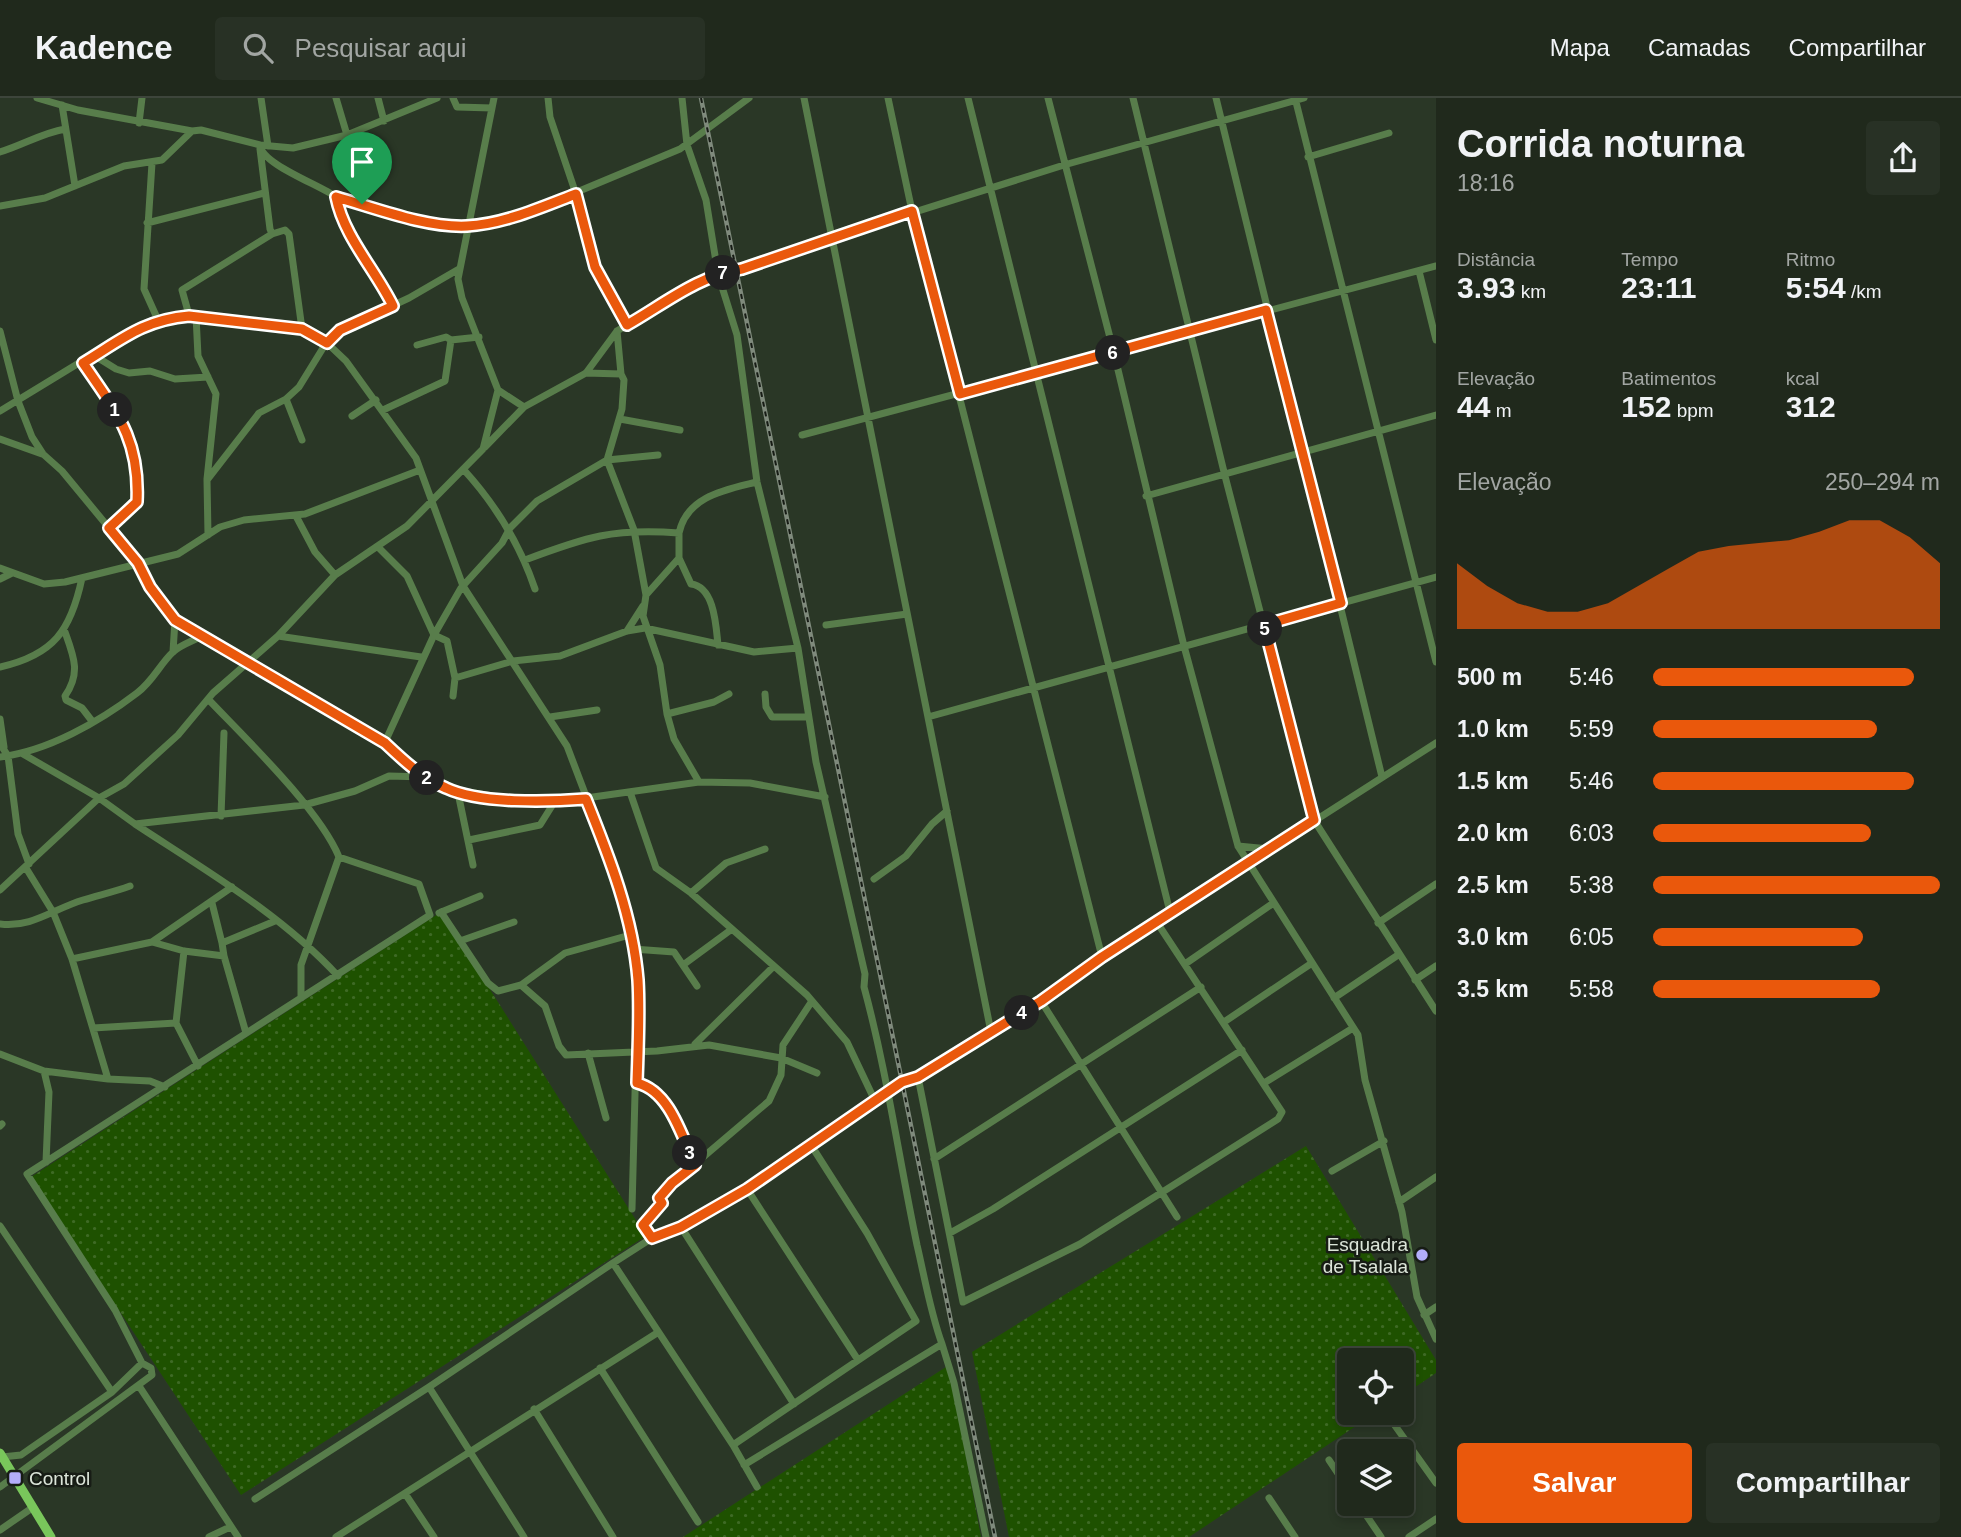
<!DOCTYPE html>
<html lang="pt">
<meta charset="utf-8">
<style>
body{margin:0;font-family:Arial,sans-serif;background:#283125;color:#f1f3f6;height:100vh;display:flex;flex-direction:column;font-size:26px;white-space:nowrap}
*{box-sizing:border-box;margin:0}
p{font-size:23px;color:#a2a6a3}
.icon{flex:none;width:38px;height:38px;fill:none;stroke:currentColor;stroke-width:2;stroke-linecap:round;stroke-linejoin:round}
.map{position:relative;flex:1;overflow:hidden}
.drawer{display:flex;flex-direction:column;background:#20291c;width:525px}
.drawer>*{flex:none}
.controls{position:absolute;left:1337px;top:1250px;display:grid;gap:14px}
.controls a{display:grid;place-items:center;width:77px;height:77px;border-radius:7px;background:#20291c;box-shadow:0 4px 10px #0003,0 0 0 2px #3d453b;font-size:35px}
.pin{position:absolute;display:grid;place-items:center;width:60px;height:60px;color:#fff;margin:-72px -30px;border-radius:50% 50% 50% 0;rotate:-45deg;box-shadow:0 0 7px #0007}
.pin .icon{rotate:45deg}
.km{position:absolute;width:35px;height:35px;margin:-18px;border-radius:50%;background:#222;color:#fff;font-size:19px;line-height:35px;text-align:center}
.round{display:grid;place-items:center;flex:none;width:74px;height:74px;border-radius:7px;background:#283125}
.overview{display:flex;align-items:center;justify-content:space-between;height:119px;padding:0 21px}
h1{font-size:38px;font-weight:600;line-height:52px}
.stats{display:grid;grid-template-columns:repeat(3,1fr);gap:10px;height:119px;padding:7px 21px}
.stats div{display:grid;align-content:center}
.stats b{font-size:30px;font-weight:600}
.stats small{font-size:19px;font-weight:400}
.stats p{font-size:19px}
.chart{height:196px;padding:14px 21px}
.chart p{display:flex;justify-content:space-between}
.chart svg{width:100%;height:126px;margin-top:7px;fill:#ea580c;opacity:.7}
.cta{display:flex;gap:14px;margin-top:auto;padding:14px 21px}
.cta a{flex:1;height:80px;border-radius:7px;background:#ea580c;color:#fff;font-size:28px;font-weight:600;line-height:80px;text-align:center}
.cta a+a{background:#283125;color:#f1f3f6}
ul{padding:0 21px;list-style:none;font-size:23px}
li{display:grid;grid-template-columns:112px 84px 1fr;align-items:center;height:52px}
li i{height:18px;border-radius:9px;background:#ea580c}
header{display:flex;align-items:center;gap:42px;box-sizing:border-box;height:98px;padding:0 35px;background:#20291c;border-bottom:2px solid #3d453b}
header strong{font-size:33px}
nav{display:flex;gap:38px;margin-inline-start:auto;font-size:24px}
.search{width:490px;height:63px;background:#283125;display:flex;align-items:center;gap:18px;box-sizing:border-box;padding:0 24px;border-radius:7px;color:#a2a6a3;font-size:26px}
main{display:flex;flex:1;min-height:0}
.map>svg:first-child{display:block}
</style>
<header>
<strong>Kadence</strong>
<div class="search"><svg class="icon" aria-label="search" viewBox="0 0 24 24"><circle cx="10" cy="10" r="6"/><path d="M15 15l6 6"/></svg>Pesquisar aqui</div>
<nav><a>Mapa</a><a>Camadas</a><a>Compartilhar</a></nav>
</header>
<main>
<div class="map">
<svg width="1436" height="1439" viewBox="0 0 1436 1439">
<defs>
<pattern id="grass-dots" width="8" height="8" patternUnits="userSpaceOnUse" patternTransform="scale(1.75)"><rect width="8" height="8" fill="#1e5100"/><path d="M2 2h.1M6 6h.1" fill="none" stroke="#3e6a25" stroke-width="1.8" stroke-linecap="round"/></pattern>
</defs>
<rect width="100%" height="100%" fill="#2a3726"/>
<path fill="url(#grass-dots)" d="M441,814L646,1138L241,1397L31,1079Z
M1306,1048L1436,1262V1275L1402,1298V1262H1349V1314H1377L1189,1439H1009L972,1254Z
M949,1267L981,1439H683Z"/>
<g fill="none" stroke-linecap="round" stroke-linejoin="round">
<path stroke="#587d4b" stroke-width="7" d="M37,0L78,12L192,33
M261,0L268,48
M336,0L347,37L437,0
M378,0L384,23
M453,0L457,9L492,10
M548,0L550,19L576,96L595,169L627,227
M682,0L687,47L706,102L718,176L737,237L757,384L798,550L816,664L865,876L864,889C887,974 899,1061 917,1147C925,1181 930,1213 942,1246L744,1367
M804,0L991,934
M888,0L912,113L1102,859
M968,0L1170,814
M1048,0L1114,255L1184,548L1238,748L1358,937L1365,982L1402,1114L1417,1199L1436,1241
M1133,0L1225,378L1314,722L1436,913
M1216,0L1382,679
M1295,0L1436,564
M62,7L75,88
M139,25L142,0
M260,47L293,50L347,37
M0,54C23,47 42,35 65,31
M1308,59L1389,35
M152,65L144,191L158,222
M336,99L411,121L467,128L529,114L680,51L749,0
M0,108L45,100L124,68L162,62L192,33L201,32L260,47C261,66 320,87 336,99C345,139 375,171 393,208
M147,125L264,95
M1419,173L1436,242
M189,217L182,192L272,136
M196,218L198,258L216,296L207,381
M302,231L327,245L346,263L416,360L463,488L567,648L611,764L622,798L638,881L632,1111
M0,233L18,303L32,339L43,356L62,373L138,465L150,489L175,522L385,644L409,667L445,690L522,703L586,700L699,684L750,685L825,699
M617,233L621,276
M417,247L446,239L451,242L479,239
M95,258L116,271L129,275L150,273L175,281L208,279
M83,265C117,315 139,340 137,404L109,430
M586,275L621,276L624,282L622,311L607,362L634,432L646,497
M498,292L524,309L586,275L617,233L684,192L718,176L1064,67L1304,0
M286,301L302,342
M383,312L445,283L451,242
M0,313L138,229C191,210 247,226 302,231L289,136L285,132L272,136L270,131L260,51
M352,318L376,302
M620,321L680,332
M802,337L1436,168
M0,341L42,356
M485,349L524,309
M464,372C495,406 520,447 535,491
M1146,398L1436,317
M296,418L315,454L335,477
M679,435V460L646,497L643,518L660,567L667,616L674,641L699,684
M208,437L207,382L259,315L286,301L299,289L323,250L340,232L409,200L459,171
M378,449L407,478L434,537L447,543L455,580L453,598
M679,460L691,486C715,489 716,529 718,547
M525,462C586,439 613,430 679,435C687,398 725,392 757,384
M0,470L44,486L65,484L178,456L220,429L244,422L305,416L420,372
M0,481L12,475
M826,527L907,516
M627,533L643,508
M65,534C74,559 81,575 65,598L66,602L82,610L92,623
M278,538L421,559
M173,554L175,522
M0,569C54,557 71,532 82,480
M455,580L513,563L560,558L627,533L645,530L754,554L798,550
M765,596L766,609L772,619H808
M667,616L714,604L729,596
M550,619L597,612
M928,619L1436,479
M0,621L4,649
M385,644L434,537L461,490L502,445L510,430L537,403L607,362L658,357
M0,646L8,658L18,736L29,766
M23,656L99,700L135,726L304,707L355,693L389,678L425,679
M0,659C48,653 99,624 137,595C153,583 160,566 173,554C180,547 193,543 202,538
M630,694L656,770L691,795L807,897L847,944L875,1003
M458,695L473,767
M221,718L224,635
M135,726C205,772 281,816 338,878
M469,742L540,727L555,703
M1238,748L1269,751
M26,770L53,814L72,861L108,981L150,983L165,989
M874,781L906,758L932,726L947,713
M0,792L99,700L124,686L178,637L213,595L278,538L335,477L407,428L483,351L498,292L462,200L458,181L494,0
M691,795L726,765L765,751
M212,805L222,845
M441,814L488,885L498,893L521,887L565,855L630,837
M439,815L480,798
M1378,825L1436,786
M0,826C32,830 53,811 83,802C99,797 114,794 130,788
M460,843L514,824
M152,844L232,789
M633,851L674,854L697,888
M184,853L176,925L198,968
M224,858L246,935
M72,861L152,844L184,853L224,858L222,845L275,823
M1185,866L1272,806
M683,867L732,831
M1415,882L1436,868
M521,887L545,908L559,948L566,957L657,953L709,947L781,960L817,975
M301,900V867L339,759
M1334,900L1398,857
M1041,903L1177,1119
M1224,924L1312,865
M93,930L176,925
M695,946L774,868
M588,955L606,1020
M0,956L44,973L49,994L46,1064
M44,973L108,981
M918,979L963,1204L1080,1146L1278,1021L1282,1014L1156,823
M637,985C670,993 683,1039 695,1067
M1264,985L1353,930
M0,1028L2,1026
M934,1061L1201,889
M1332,1073L1384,1043
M747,1091L858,1262
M1399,1104L1436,1079
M0,1128L112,1294
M681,1129L794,1306
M950,1135L993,1111L1242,952
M652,1140L643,1127L662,1105L659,1100L668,1089L769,1003L781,977L783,947L812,903
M613,1165L733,1347L757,1389
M1424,1217L1436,1209
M942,1246L954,1285L986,1439
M600,1270L698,1424
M139,1288L238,1439
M429,1289L524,1439
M534,1311L613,1439
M1391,1322L1436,1385
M733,1347L916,1223L867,1135L811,1047
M2,1359L21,1357L31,1350L112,1294L142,1265
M1329,1362L1349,1392
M0,1389L152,1277L151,1270L142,1265L115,1212L27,1076L430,817L419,786L339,759C319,711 246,641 208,601
M406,1397L434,1439
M1269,1400L1295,1439
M255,1401L429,1289L613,1165L652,1140L681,1129L747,1091L889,996L902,984L918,979L1041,903L1102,859L1436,645
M1358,1405L1381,1439
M0,1432L32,1410
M209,1439L230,1429
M336,1439L657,1235
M1409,1439L1436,1421"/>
<path stroke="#79c65b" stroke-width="9" d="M0,1355L51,1439"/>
<g stroke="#7f8a7c" stroke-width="4.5">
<path id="rail" d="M701,0L995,1439"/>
</g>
<use href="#rail" stroke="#171c15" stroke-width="2" stroke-dasharray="5" stroke-linecap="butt"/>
</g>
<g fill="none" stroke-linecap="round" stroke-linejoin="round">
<g stroke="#fff" stroke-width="14">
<path id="route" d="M576,96L595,169L627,227C664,206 699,177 742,171L912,113L960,296L1266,212L1341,505L1264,527L1314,722L1102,859L1041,903L918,979L902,984L747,1091L681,1129L652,1140L643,1127L662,1105L659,1100L672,1085L695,1067C682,1039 670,993 637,985C638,951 640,916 638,882C633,819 609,758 586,701C548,704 480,706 446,690C422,680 403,662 385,645L175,522L150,489L138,465L109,430L137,404C140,341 117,315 83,265C121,242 143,222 189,218L302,231L327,245L340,232L393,208C375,171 344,139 336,99C375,110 426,130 467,128C504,126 542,109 576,96Z"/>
</g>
<use href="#route" stroke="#ea580c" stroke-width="9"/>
</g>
<g fill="#b3adf9" stroke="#171c15" stroke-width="2.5">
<circle cx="1422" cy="1157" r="7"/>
<rect x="8" y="1373" width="14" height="14" rx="3.5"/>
</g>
<g text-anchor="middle" stroke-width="5" stroke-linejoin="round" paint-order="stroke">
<g font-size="19" fill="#dce5d9" stroke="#171c15" text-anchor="end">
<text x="1408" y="1153">Esquadra<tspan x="1408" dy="22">de Tsalala</tspan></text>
<text x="29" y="1387" text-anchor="start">Control</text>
</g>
</g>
</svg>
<div class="controls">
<a><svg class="icon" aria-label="locate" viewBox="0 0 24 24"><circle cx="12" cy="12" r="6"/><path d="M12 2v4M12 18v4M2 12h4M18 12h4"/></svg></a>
<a><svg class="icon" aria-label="layers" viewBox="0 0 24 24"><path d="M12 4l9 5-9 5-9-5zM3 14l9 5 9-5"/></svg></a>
</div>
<div class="pin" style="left:362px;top:106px;background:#1e9e55"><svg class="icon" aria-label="arrive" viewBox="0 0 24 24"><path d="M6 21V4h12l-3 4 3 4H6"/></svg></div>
<b class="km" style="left:115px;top:312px">1</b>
<b class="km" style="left:427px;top:680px">2</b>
<b class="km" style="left:690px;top:1055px">3</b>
<b class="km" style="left:1022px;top:915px">4</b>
<b class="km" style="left:1265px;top:531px">5</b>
<b class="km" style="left:1113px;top:255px">6</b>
<b class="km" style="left:723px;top:175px">7</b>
</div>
<section class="drawer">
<div class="overview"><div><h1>Corrida noturna</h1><p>18:16</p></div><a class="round"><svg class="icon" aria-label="share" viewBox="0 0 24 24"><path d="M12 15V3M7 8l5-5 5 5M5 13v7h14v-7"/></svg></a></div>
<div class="stats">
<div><p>Distância</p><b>3.93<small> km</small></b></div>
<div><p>Tempo</p><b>23:11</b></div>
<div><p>Ritmo</p><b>5:54<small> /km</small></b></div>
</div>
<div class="stats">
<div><p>Elevação</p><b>44<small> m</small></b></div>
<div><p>Batimentos</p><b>152<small> bpm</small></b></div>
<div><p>kcal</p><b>312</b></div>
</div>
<div class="chart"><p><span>Elevação</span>250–294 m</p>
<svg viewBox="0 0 160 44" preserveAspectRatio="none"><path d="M0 44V21L10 29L20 35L30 38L40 38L50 35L60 29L70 23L80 17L90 15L100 14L110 13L120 10L130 6L140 6L150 12L160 21V44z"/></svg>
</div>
<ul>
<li><b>500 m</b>5:46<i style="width:91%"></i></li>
<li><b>1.0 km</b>5:59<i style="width:78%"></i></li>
<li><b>1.5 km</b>5:46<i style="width:91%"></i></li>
<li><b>2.0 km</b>6:03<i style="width:76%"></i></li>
<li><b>2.5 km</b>5:38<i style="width:100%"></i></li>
<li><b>3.0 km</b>6:05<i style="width:73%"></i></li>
<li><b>3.5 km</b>5:58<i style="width:79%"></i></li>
</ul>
<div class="cta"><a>Salvar</a><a>Compartilhar</a></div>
</section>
</main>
